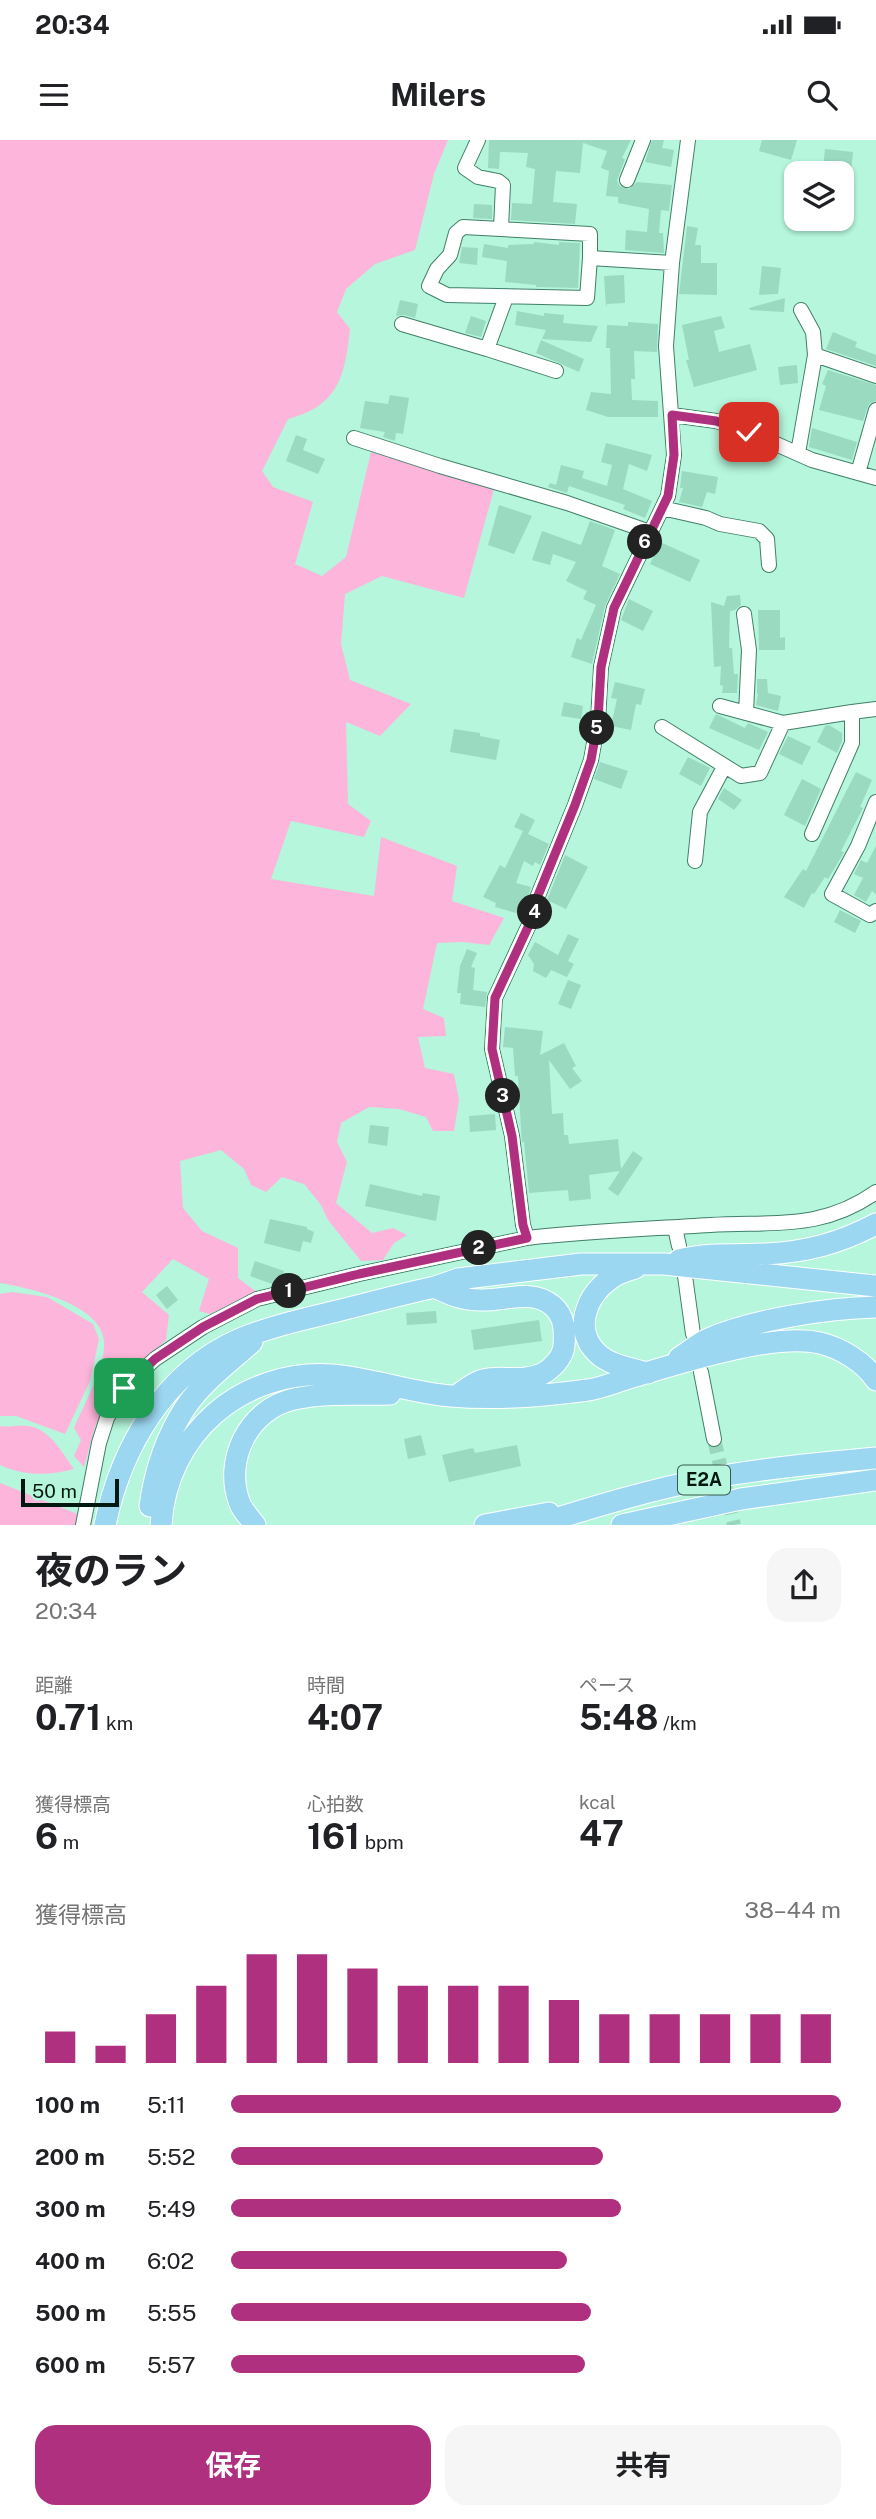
<!DOCTYPE html>
<html lang="ja">
<meta charset="utf-8">
<style>
body{margin:0;font-family:"Public Sans","Noto Sans JP",sans-serif;background:#f6f6f6;color:#202124;height:100vh;display:flex;flex-direction:column;font-size:26px;white-space:nowrap}
*{box-sizing:border-box;margin:0}
p{font-size:23px;color:#757577}
.icon{flex:none;width:38px;height:38px;fill:none;stroke:currentColor;stroke-width:2;stroke-linecap:round;stroke-linejoin:round}
.map{position:relative;height:1385px;overflow:hidden}
.details{display:flex;flex-direction:column;background:#fff;flex:1}
.details>*{flex:none}
.fabs{position:absolute;left:784px;top:21px;display:grid;gap:14px}
.fabs a{display:grid;place-items:center;width:70px;height:70px;border-radius:14px;background:#fff;box-shadow:0 2px 5px #0004;font-size:35px}
.scale{position:absolute;left:21px;bottom:18px;width:98px;box-sizing:border-box;padding-left:7px;border:4px solid #00180f;border-top:0;font-size:19px;line-height:24px;white-space:nowrap;color:#00180f;-webkit-text-stroke:5px #b5f6dc;paint-order:stroke}
.pin{position:absolute;display:grid;place-items:center;width:60px;height:60px;color:#fff;margin:-30px;border-radius:14px;box-shadow:0 4px 10px #0006}
.km{position:absolute;width:35px;height:35px;margin:-18px;border-radius:50%;background:#222;color:#fff;font-size:19px;line-height:35px;text-align:center}
.round{display:grid;place-items:center;flex:none;width:74px;height:74px;border-radius:21px;background:#f6f6f6}
.head{display:flex;align-items:center;justify-content:space-between;height:119px;padding:0 35px}
h1{font-size:38px;font-weight:700;line-height:52px}
.figures{display:grid;grid-template-columns:repeat(3,1fr);gap:10px;height:119px;padding:7px 35px}
.figures div{display:grid;align-content:center}
.figures b{font-size:35px;font-weight:700}
.figures small{font-size:19px;font-weight:400}
.figures p{font-size:19px}
.chart{height:196px;padding:14px 35px}
.chart p{display:flex;justify-content:space-between}
.chart svg{width:100%;height:126px;margin-top:7px;stroke:#af307e;stroke-width:6}
.primary-button{display:flex;gap:14px;margin-top:auto;padding:14px 35px}
.primary-button a{flex:1;height:80px;border-radius:21px;background:#af307e;color:#fff;font-size:28px;font-weight:700;line-height:80px;text-align:center}
.primary-button a+a{background:#f6f6f6;color:#202124}
ul{padding:0 35px;list-style:none;font-size:23px}
li{display:grid;grid-template-columns:112px 84px 1fr;align-items:center;height:52px}
li i{height:18px;border-radius:9px;background:#af307e}
.status{display:flex;justify-content:space-between;align-items:center;height:49px;padding:0 35px;background:#fff;direction:ltr}
.status svg{height:19px;fill:currentColor}
header{display:flex;justify-content:space-between;align-items:center;height:91px;padding:0 35px;background:#fff;font-size:32px;font-weight:700}
.map>svg:first-child{display:block}
</style>
<div class="status"><b>20:34</b><svg viewBox="0 0 49 12"><path d="M0 12V9h3v3zM5 12V6h3v6zM10 12V3h3v9zM15 12V0h3v12zM26 1h20v11H26zM47 4h2v5h-2z"/></svg></div>
<header><svg class="icon" aria-label="menu" viewBox="0 0 24 24"><path d="M4 6h16M4 12h16M4 18h16"/></svg>Milers<svg class="icon" aria-label="search" viewBox="0 0 24 24"><circle cx="10" cy="10" r="6"/><path d="M15 15l6 6"/></svg></header>
<div class="map">
<svg width="876" height="1385" viewBox="0 0 876 1385">
<rect width="100%" height="100%" fill="#b5f6dc"/>
<path fill="#feb5db" d="M0,0H448L434,34L415,110L375,124L346,149L337,172L350,189C345,235 339,266 288,279L262,331L273,347L313,362L295,424L322,436L346,417L371,312L494,349L464,458L382,436L345,454L341,504L350,540L411,564L380,596L346,582L348,664L371,681L364,697L291,681L271,739L374,756L381,697L457,726L452,761L504,778L489,805L463,802L437,803L423,869L444,878L446,896L418,897L425,928L454,934L459,960L454,991H433L426,977L399,969L369,967L341,983L337,1002L347,1022L336,1063L372,1093L393,1088L407,1095L394,1103L383,1120L361,1121L328,1080L321,1065L304,1044L282,1037L266,1052L251,1045L244,1029L221,1010L180,1021L183,1068L202,1091L238,1108V1138L258,1153L210,1174L199,1171L209,1139L173,1119L142,1152L169,1175L166,1200L109,1256L95,1287L84,1327L74,1316L81,1300L74,1288C84,1264 106,1227 104,1201C101,1164 30,1148 0,1143Z
M12,1152L47,1157L93,1184L99,1199L90,1241L65,1294L16,1276H0V1154Z
M0,1286C10,1288 19,1284 29,1286C51,1290 62,1313 74,1329C49,1336 24,1336 0,1325Z
M0,1343L80,1375L76,1385H0Z"/>
<path fill="#9adac0" d="M489,0H631L622,18L625,19L617,41L620,46L629,49L637,42L672,45L669,71L661,70L659,93H663L664,113L625,110L626,90L647,92L649,69L618,63V57L606,56L609,31L601,28L607,11L583,3L580,33L556,31L553,62L577,64L575,84L511,80L512,63L532,64L535,29L526,27L528,13L500,12L499,29L488,28Z
M652,0H664L662,8L674,10L671,27L645,22Z
M762,0H797L791,20L759,11Z
M825,9L853,12L851,32L823,29Z
M474,64L492,65V79L473,78Z
M687,86L698,88L695,105H701V123H717V155L679,154Z
M534,102L559,105V102L580,103L578,148L536,147V145L505,142L507,121L482,117L484,104L508,108V105L534,104Z
M462,107L478,108L477,125L459,123Z
M762,126L781,128L778,154L759,155Z
M624,135L625,163L607,164L606,167L604,136Z
M785,158L784,172L750,170L749,168Z
M400,160L418,164L415,178L404,175L396,176Z
M517,171L544,176V173L564,175L563,183L598,186L591,202L542,199L546,190L515,185Z
M471,176L486,181L481,197L465,193Z
M721,176L725,188L714,191L719,212L750,204L757,230L694,247L686,220H689L682,185Z
M628,182L658,184L657,212L634,211L635,239H631L632,260L658,261V277H608L586,270L591,252L611,254L610,208H606L607,185L628,186Z
M833,192L857,202L855,207L876,215V226L826,209Z
M541,200L584,219L579,232L536,213Z
M797,225L798,243L780,245L778,227Z
M828,230L876,245V261L869,264L863,281L819,270L826,246L822,244Z
M390,255L409,258L403,294L396,293L395,301L383,297L385,292L360,288L365,261L388,264Z
M812,288L857,302L852,320L809,307Z
M296,295L307,299L303,310L325,319L318,334L286,321Z
M606,303L652,315L647,331L629,324L623,349L652,361L645,378L623,369L625,365L569,346L567,353L548,347L550,343L556,345L561,325L584,331L582,338L607,346L612,325L601,322Z
M682,331L718,337L715,354L707,352L702,367L679,362L683,348H680Z
M499,365L532,376L514,414L488,405Z
M590,381L615,390L602,426L620,434L605,466L592,524L571,517L577,498L581,500L596,465L583,459L587,451L566,441L576,422L553,414L550,425L532,420L542,391L581,405Z
M660,402L700,420L690,442L650,424Z
M740,455L741,465L735,470L730,471L729,508H732L734,534H738L737,553H722L723,546L720,545L721,526L714,527L711,462L724,466L727,456Z
M629,459L653,471L643,491L621,480Z
M758,470H780V498L785,497V510H759Z
M757,539H767L768,553L781,556L778,571L756,565L758,554H757Z
M615,542L645,549L641,565L636,564L631,590L611,586L617,559L611,558Z
M564,562L583,566L581,579L561,576Z
M716,574L745,588L748,583L768,592L759,610L709,588Z
M829,585L842,593V601L837,613L817,602L825,586Z
M454,589L480,593V596L500,600L496,620L450,612Z
M788,596L811,607L802,625L779,614Z
M688,617L710,628L701,646L679,634Z
M600,622L628,631L621,649L594,639Z
M856,632L872,640L860,667L863,668L841,711L844,712L836,726L828,739L825,737L814,754L812,753L804,768L784,757L803,729L806,731Z
M802,639L821,649L805,686L784,675Z
M724,648L742,660L734,670L718,659Z
M521,673L535,680L528,694L549,704L540,725L535,722L533,726L524,721L516,743L531,747L523,775L495,767L496,763L483,757L500,725L505,728L523,691L514,687Z
M876,706V754L872,751L866,762L854,755L863,738L854,734L861,720L867,723Z
M565,715L588,727L566,769L547,760Z
M840,770L861,781L855,793L834,782Z
M568,794L579,799L568,821L574,824L567,837L551,830L546,838L533,831L534,824L528,815L535,802L558,815Z
M467,809L477,813L471,827L475,828L473,850L487,852L485,867L460,864L461,853H457L460,826Z
M568,840L581,845L571,869L558,864Z
M505,887L543,891L540,915L564,903L576,926L572,928L582,941L570,949L549,920L552,974L563,973L564,995H568L569,1004L618,999L621,1029L633,1011L643,1018L618,1056L608,1049L620,1031L589,1035L591,1059L569,1061L568,1050L529,1053L524,1002H522L521,990L518,936H515L513,908L503,907Z
M495,974L496,990L470,992L469,976Z
M370,985L389,987L387,1006L368,1003Z
M370,1044L422,1056L423,1053L440,1056L436,1081L365,1066Z
M270,1079L307,1087V1089L314,1092L311,1103L303,1101L300,1112L264,1103Z
M255,1121L284,1131L279,1144L275,1145L250,1136Z
M167,1146L178,1160L167,1169L156,1155Z
M436,1171L437,1183L407,1185L406,1173Z
M539,1180L542,1201L474,1210L471,1190Z
M421,1295L426,1315L408,1319L404,1299Z
M517,1305L521,1326L449,1342L442,1315L473,1308L475,1313Z"/>
<g fill="none" stroke-linecap="round" stroke-linejoin="round">
<path stroke="#9ad5bd" stroke-width="14" stroke-dasharray="14 7" stroke-linecap="butt" d="M714,1299L734,1385"/>
<g stroke="#407f68" stroke-width="16">
<path id="minor" d="M478,0L465,28L478,37L498,41L503,45L501,88
M688,0L672,123L666,206L674,315L668,356L614,468L601,527L598,581L591,620L575,665L537,758L535,772L495,858L492,909L512,996L523,1085L527,1098C588,1091 649,1089 710,1085C773,1081 821,1091 876,1052
M627,40L643,0
M590,118V94L463,87L456,93L450,115L437,129L429,146L447,155L587,158L590,118L672,123
M402,184L487,209L506,157
M487,209L556,231
M815,215L876,236
M672,275L716,281L749,292L812,320L876,338
M354,298L440,326L567,363L650,392
M798,313L815,215L813,192L801,170
M858,333L876,270
M662,368L706,378L720,384L759,391L767,399L769,425
M744,474L749,510L746,573L783,583L852,572
M720,566L746,573
M662,587L741,636L760,633L783,583
M876,662L858,706L832,754L870,775L876,771
M812,694L852,603V572L876,569
M695,721L700,672L724,627
M675,1088L679,1106
M685,1136L693,1194
M701,1232L714,1299
M83,1385L99,1303L107,1278L124,1248L155,1219L203,1187L257,1159L359,1134L527,1098"/>
</g>
<g stroke="#fff" stroke-width="23">
<path id="highway" d="M679,1120C708,1113 737,1115 766,1114C807,1112 840,1103 876,1084
M635,1128C626,1131 617,1133 610,1139C586,1156 573,1190 597,1213C609,1225 632,1229 648,1233
M435,1147C451,1155 463,1160 481,1160C505,1161 532,1148 553,1166C565,1177 565,1191 564,1206C563,1217 552,1229 542,1234C521,1243 502,1235 483,1240C474,1242 464,1251 456,1256
M679,1218C688,1212 697,1205 706,1200C751,1180 827,1168 876,1167
M150,1366C155,1331 166,1297 185,1268C202,1242 230,1222 252,1202
M105,1385C121,1308 164,1232 240,1199C271,1186 305,1179 337,1171C370,1163 402,1154 435,1147L458,1139L581,1124H664L876,1146
M161,1385C166,1294 242,1229 332,1235C372,1238 411,1253 451,1256C496,1260 544,1256 588,1250C602,1248 616,1242 629,1238C676,1224 773,1192 820,1203C841,1208 864,1222 876,1240
M255,1385C250,1378 243,1371 240,1364C223,1321 248,1269 294,1259C325,1252 359,1255 390,1254
M485,1385L549,1373
M536,1385C593,1367 652,1349 711,1338C766,1328 821,1323 876,1318
M622,1385L741,1359L876,1340"/>
</g>
<use href="#minor" stroke="#fff" stroke-width="14"/>
<use href="#highway" stroke="#9cd7f1" stroke-width="21"/>
</g>
<g fill="none" stroke-linecap="round" stroke-linejoin="round">
<g stroke="#fff" stroke-width="14">
<path id="route" d="M124,1248L155,1219L203,1187L257,1159L359,1134L527,1098L523,1085L512,996L492,909L495,858L535,772L537,758L575,665L591,620L598,581L601,527L614,468L668,356L674,315L672,275L716,281L749,292"/>
</g>
<use href="#route" stroke="#af307e" stroke-width="9"/>
</g>
<g text-anchor="middle" stroke-width="5" stroke-linejoin="round" paint-order="stroke">
<rect fill="#b5f6dc" stroke="#365b4c" stroke-width="2" x="678" y="1325.5" width="52" height="29" rx="5"/>
<g font-size="18" font-weight="bold" fill="#00180f">
<text x="704" y="1346">E2A</text>
</g>
</g>
</svg>
<div class="fabs">
<a><svg class="icon" aria-label="layers" viewBox="0 0 24 24"><path d="M12 4l9 5-9 5-9-5zM3 14l9 5 9-5"/></svg></a>
</div>
<div class="scale">50 m</div>
<div class="pin" style="left:124px;top:1248px;background:#1e9e55"><svg class="icon" aria-label="arrive" viewBox="0 0 24 24"><path d="M6 21V4h12l-3 4 3 4H6"/></svg></div>
<div class="pin" style="left:749px;top:292px;background:#d93025"><svg class="icon" aria-label="check" viewBox="0 0 24 24"><path d="M5 12l5 5 9-10"/></svg></div>
<b class="km" style="left:289px;top:1151px">1</b>
<b class="km" style="left:479px;top:1108px">2</b>
<b class="km" style="left:503px;top:956px">3</b>
<b class="km" style="left:535px;top:772px">4</b>
<b class="km" style="left:597px;top:588px">5</b>
<b class="km" style="left:645px;top:402px">6</b>
</div>
<section class="details">
<div class="head"><div><h1>夜のラン</h1><p>20:34</p></div><a class="round"><svg class="icon" aria-label="share" viewBox="0 0 24 24"><path d="M12 15V3M7 8l5-5 5 5M5 13v7h14v-7"/></svg></a></div>
<div class="figures">
<div><p>距離</p><b>0.71<small> km</small></b></div>
<div><p>時間</p><b>4:07</b></div>
<div><p>ペース</p><b>5:48<small> /km</small></b></div>
</div>
<div class="figures">
<div><p>獲得標高</p><b>6<small> m</small></b></div>
<div><p>心拍数</p><b>161<small> bpm</small></b></div>
<div><p>kcal</p><b>47</b></div>
</div>
<div class="chart"><p><span>獲得標高</span>38–44 m</p>
<svg viewBox="0 0 160 44" preserveAspectRatio="none"><path d="M5 44V33M15 44V38M25 44V27M35 44V17M45 44V6M55 44V6M65 44V11M75 44V17M85 44V17M95 44V17M105 44V22M115 44V27M125 44V27M135 44V27M145 44V27M155 44V27"/></svg>
</div>
<ul>
<li><b>100 m</b>5:11<i style="width:100%"></i></li>
<li><b>200 m</b>5:52<i style="width:61%"></i></li>
<li><b>300 m</b>5:49<i style="width:64%"></i></li>
<li><b>400 m</b>6:02<i style="width:55%"></i></li>
<li><b>500 m</b>5:55<i style="width:59%"></i></li>
<li><b>600 m</b>5:57<i style="width:58%"></i></li>
</ul>
<div class="primary-button"><a>保存</a><a>共有</a></div>
</section>
